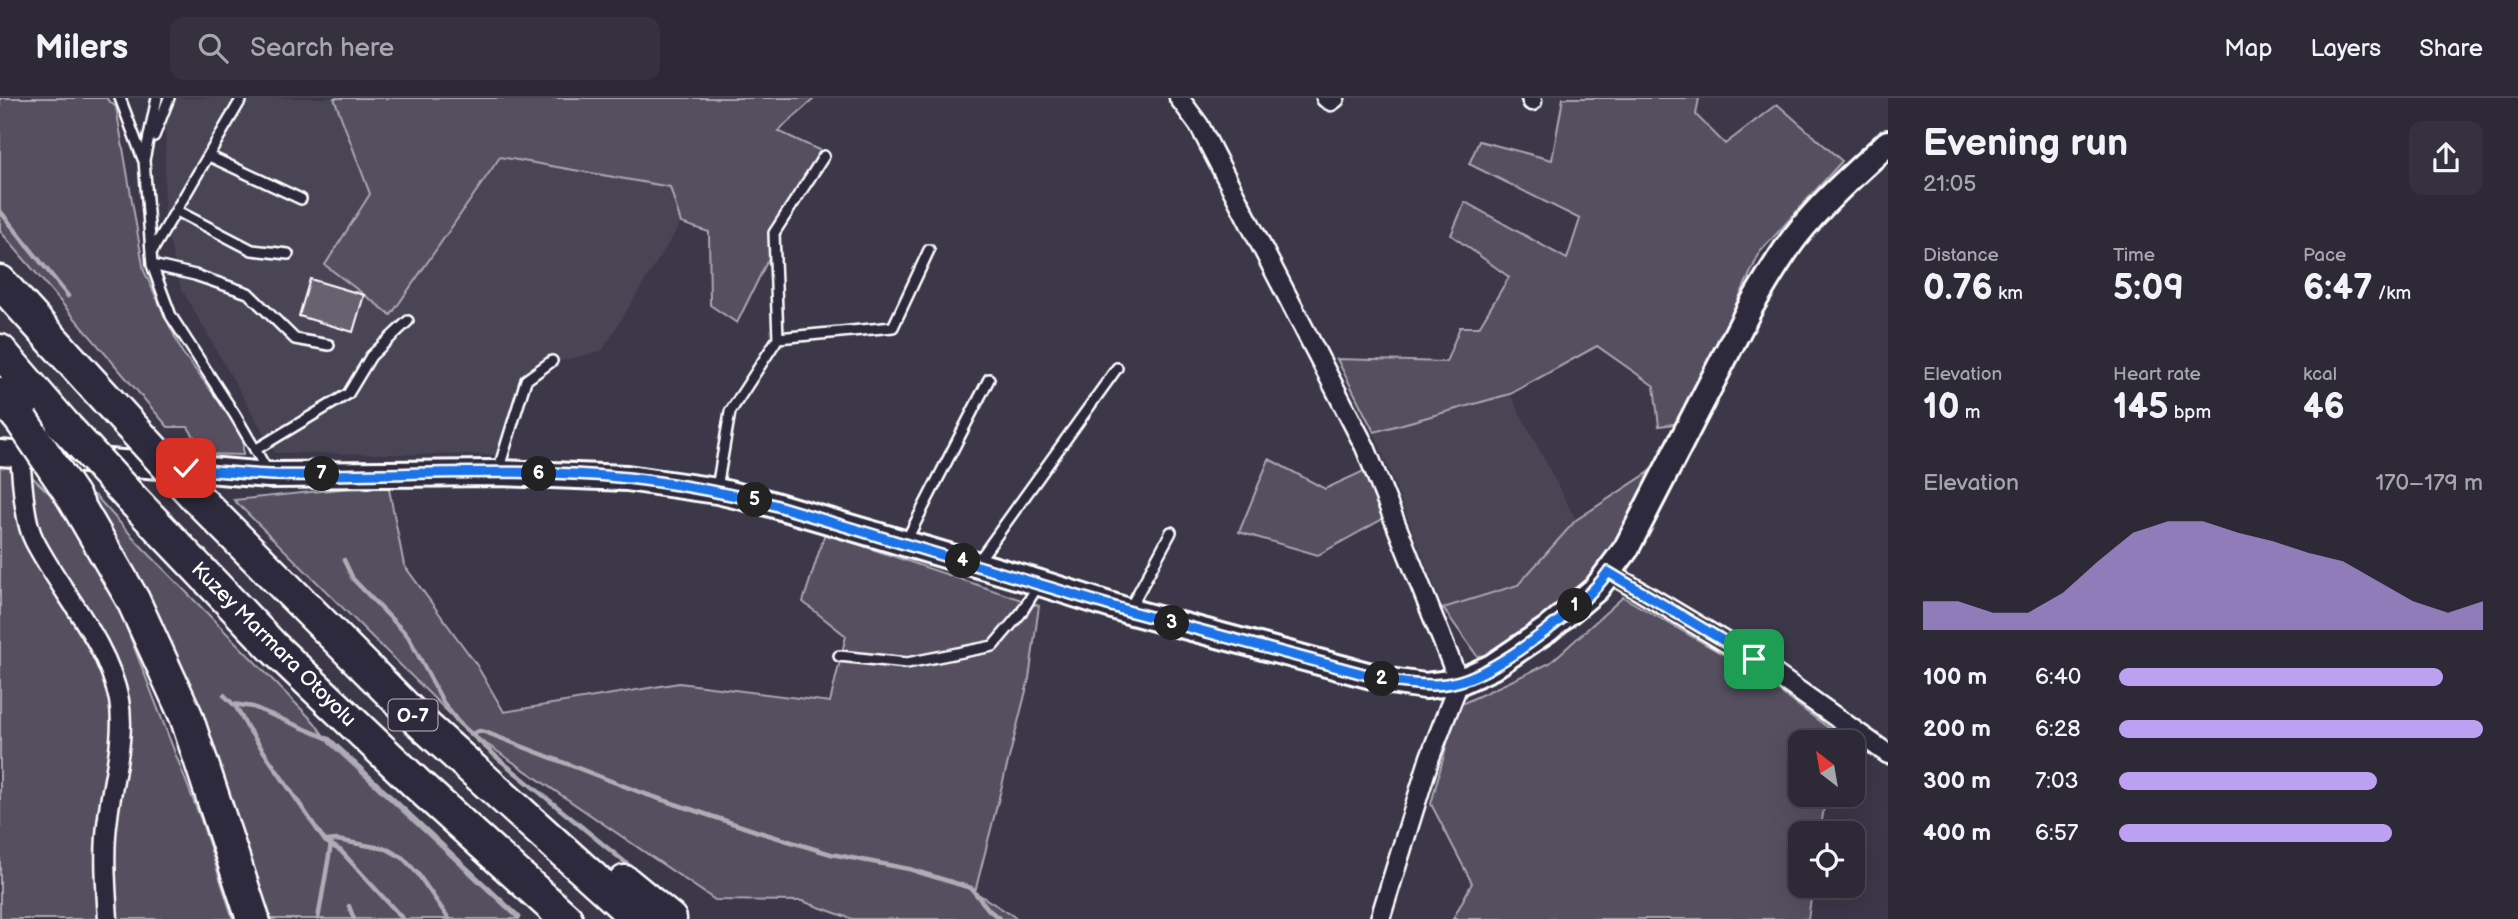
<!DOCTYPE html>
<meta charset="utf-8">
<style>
body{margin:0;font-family:"Balsamiq Sans",sans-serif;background:#35313f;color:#f1f3f6;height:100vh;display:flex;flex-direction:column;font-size:26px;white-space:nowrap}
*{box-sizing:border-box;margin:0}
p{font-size:23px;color:#a7a6ad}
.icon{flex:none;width:38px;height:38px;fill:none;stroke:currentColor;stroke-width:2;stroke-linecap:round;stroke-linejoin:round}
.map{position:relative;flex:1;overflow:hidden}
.drawer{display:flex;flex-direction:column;background:#2d2937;width:630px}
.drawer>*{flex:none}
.needle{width:46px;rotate:329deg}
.buttons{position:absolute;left:1788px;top:632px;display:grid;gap:14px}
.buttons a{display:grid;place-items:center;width:77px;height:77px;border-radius:14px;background:#2d2937;box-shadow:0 7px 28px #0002,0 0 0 2px #484552;font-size:35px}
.pin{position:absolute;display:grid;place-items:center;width:60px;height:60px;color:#fff;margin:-30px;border-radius:14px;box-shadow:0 4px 10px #0006}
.km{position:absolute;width:35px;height:35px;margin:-18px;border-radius:50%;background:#222;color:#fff;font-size:19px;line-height:35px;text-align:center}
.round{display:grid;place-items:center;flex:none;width:74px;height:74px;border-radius:14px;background:#35313f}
.headline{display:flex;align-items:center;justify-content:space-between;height:119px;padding:0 35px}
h1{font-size:38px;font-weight:800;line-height:52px}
.figures{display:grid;grid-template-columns:repeat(3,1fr);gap:10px;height:119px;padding:7px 35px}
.figures div{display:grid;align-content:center}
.figures b{font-size:35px;font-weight:800}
.figures small{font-size:19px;font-weight:400}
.figures p{font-size:19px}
.chart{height:196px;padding:14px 35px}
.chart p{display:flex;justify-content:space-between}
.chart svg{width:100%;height:126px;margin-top:7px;fill:#bca0f2;opacity:.7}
ul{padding:0 35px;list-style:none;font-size:23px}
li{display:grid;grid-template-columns:112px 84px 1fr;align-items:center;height:52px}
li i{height:18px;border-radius:9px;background:#bca0f2}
header{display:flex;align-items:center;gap:42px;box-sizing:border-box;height:98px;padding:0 35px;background:#2d2937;border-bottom:2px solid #484552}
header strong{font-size:33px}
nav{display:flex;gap:38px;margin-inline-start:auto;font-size:24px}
.search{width:490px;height:63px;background:#35313f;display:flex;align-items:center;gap:18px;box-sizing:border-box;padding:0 24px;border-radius:14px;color:#a7a6ad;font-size:26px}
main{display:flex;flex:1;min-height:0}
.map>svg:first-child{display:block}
</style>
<header>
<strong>Milers</strong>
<div class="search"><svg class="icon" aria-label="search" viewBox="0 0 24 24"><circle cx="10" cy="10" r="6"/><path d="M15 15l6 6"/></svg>Search here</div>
<nav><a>Map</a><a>Layers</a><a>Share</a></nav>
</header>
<main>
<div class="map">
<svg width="1888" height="821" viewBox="0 0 1888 821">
<rect width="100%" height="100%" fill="#3c3749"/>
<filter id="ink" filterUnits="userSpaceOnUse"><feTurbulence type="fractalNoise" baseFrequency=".0143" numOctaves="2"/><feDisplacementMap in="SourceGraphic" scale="14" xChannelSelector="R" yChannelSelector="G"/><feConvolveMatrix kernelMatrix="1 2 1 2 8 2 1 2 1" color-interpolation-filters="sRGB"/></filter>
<g filter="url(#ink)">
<path fill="#494455" d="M166,0H334L370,96L325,167L391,217L500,59L670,89L681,125L602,253L529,271L499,357L275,355L181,190L164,122Z
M1510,296L1576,422L1518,487L1443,510L1374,334Z"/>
<path fill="#555060" stroke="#aaa8b0" stroke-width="2" d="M0,0H106L116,9L144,173L182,254L243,335V357L205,356L188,329H168L0,133Z
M334,0H815L778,33L821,53L737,225L710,207L709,134L681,125L670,89L500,59L391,217L325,167L370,96Z
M1563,0H1699L1696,17L1725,46L1777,6L1842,63L1760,154L1681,325L1659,328L1654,288L1597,248L1510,296L1374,334L1337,261L1446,264L1460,229H1479L1509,179L1451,137L1465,104L1567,161L1580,121L1469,66L1479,43L1552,62Z
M1269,361L1325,391L1366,372L1386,419L1318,457L1239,434Z
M0,367L26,373L51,397L115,500L201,722L233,821H0Z
M1657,369L1609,461L1513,555L1477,558L1443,510L1518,487L1576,422Z
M388,386L404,467L476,566L504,614L679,585L830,604L846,538L803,504L825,435L1039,508L1029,581L975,794L1018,821H852L802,803L715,802L466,632L234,402Z
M95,397L140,447L314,624L329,645L518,821H269L225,681L219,682L85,399Z
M1623,499L1752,573L1834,634L1833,644H1801V696L1826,697L1820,735H1801V788H1813L1808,821H1453L1472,785L1431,706L1457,608L1550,565Z"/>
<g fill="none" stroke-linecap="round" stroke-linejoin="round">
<path stroke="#afadb4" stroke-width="4.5" d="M0,113L68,198
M344,462L353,481L408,538L443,604L458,624L500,662L637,774
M224,597L236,609L247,629L325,743L341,753L403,821
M233,606L253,609L329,641L519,819
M471,636L479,633L485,634L642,695L762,735L831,756L909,771L971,790L989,812L1000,821
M326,743L337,742L387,751L403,760L418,776L449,821
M650,784L665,797
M349,808L354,821
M318,821L331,746"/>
</g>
<path fill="#666270" stroke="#fff" stroke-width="2" d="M310,181L364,197L353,234L299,218Z"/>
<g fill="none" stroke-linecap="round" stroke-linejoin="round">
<g stroke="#fff" stroke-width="14">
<path id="lane" d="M120,0L143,61
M157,0L144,62L152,167L171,218L235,317L267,372
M154,38L169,0
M209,58L301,101
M177,113L252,152L288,156
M151,155L242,0
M152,167L195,177L248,195L295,241L329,247
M778,240L893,229L929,152
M255,352L348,296L371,258L408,223
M498,373L526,282L552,263
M717,390L730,314L778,240L774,135L824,58
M905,445L989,281
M977,465L1117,270
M1129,512L1171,434
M839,558L907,565L993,548L1021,515L1039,486"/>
</g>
<g stroke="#fff" stroke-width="23">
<path id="street" d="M1179,0L1199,27L1365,349L1459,584L1430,659L1380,821
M1326,0L1331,3L1335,0
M1531,0L1532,3
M20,358C22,380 24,423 34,442C61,495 107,542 119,602C126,641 112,682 108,719C103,752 106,788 108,821
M1608,474L1754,561L1888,656"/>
</g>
<g stroke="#fff" stroke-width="30">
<path id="secondary" d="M0,355L269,377L498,375L627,380L717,393L764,404L1040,485L1128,513L1390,583L1425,588L1459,584L1492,569L1548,531L1596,491L1626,451L1751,208C1765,185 1779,160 1795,139C1822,104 1856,74 1888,45"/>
</g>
<g stroke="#fff" stroke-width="37">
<path id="highway" d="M0,184L130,327
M0,253L62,325
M0,296L22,323
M72,397L133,502L186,618L253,821
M130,399L273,549L417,686L566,821
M198,401L416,620L638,821
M625,784L670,821"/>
</g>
<use href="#lane" stroke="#2f2a3d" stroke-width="9"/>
<use href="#street" stroke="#2f2a3d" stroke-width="18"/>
<use href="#secondary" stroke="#2f2a3d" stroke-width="24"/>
<use href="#highway" stroke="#2f2a3d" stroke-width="32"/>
<g stroke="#fff" stroke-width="37" stroke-linecap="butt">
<path id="highway-bridge" d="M22,323L72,397
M62,325L130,399
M130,327L198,401"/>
</g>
<use href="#highway-bridge" stroke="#2f2a3d" stroke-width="32"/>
</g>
</g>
<g fill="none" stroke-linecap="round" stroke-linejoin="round" filter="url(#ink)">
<g stroke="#fff" stroke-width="14">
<path id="route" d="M186,370C214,373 243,376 271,377C390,379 509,368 628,380C673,385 719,394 764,404L1128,513L1390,583C1413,586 1438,590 1460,583C1501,571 1585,508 1608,474L1754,561"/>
</g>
<use href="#route" stroke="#1a73e8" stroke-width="9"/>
</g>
<g text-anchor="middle" stroke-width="5" stroke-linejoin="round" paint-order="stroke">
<rect fill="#2f2a3d" stroke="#c1bfc5" stroke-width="2" x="388.5" y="601.5" width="49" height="31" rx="5"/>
<g font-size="19" font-weight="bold" fill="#fff">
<text x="413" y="624">O-7</text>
</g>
<g font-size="21" fill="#fff" stroke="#2f2a3d">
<text transform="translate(274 546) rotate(45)" y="7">Kuzey Marmara Otoyolu</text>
</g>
</g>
</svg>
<div class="buttons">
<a><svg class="needle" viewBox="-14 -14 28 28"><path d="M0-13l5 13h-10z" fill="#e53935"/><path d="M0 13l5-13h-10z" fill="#a7a6ad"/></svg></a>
<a><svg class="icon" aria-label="locate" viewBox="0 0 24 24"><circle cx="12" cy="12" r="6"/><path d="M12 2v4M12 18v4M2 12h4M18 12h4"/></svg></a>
</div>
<div class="pin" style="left:1754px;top:561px;background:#1e9e55"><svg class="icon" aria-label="arrive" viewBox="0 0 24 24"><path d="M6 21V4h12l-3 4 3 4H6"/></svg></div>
<div class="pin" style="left:186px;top:370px;background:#d93025"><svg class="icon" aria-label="check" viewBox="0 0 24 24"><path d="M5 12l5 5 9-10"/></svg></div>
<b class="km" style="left:1575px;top:508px">1</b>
<b class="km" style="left:1382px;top:581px">2</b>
<b class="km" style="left:1172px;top:525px">3</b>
<b class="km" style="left:963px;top:463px">4</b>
<b class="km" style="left:755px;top:402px">5</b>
<b class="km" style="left:539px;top:376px">6</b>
<b class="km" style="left:322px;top:376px">7</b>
</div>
<section class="drawer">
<div class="headline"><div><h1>Evening run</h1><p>21:05</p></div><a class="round"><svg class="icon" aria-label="share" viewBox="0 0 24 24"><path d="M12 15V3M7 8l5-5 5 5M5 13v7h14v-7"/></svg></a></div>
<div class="figures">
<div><p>Distance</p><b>0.76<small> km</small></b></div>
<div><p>Time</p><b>5:09</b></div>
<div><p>Pace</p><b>6:47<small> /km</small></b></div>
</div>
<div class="figures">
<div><p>Elevation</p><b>10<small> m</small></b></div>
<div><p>Heart rate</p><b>145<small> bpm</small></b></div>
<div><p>kcal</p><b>46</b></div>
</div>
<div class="chart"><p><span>Elevation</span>170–179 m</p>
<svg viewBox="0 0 160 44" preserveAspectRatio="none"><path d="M0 44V34L10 34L20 38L30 38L40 31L50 20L60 10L70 6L80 6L90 10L100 13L110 17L120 20L130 27L140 34L150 38L160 34V44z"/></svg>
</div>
<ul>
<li><b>100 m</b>6:40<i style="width:89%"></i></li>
<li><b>200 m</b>6:28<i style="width:100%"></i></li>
<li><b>300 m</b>7:03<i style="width:71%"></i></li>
<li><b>400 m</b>6:57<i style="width:75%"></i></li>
</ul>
</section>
</main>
